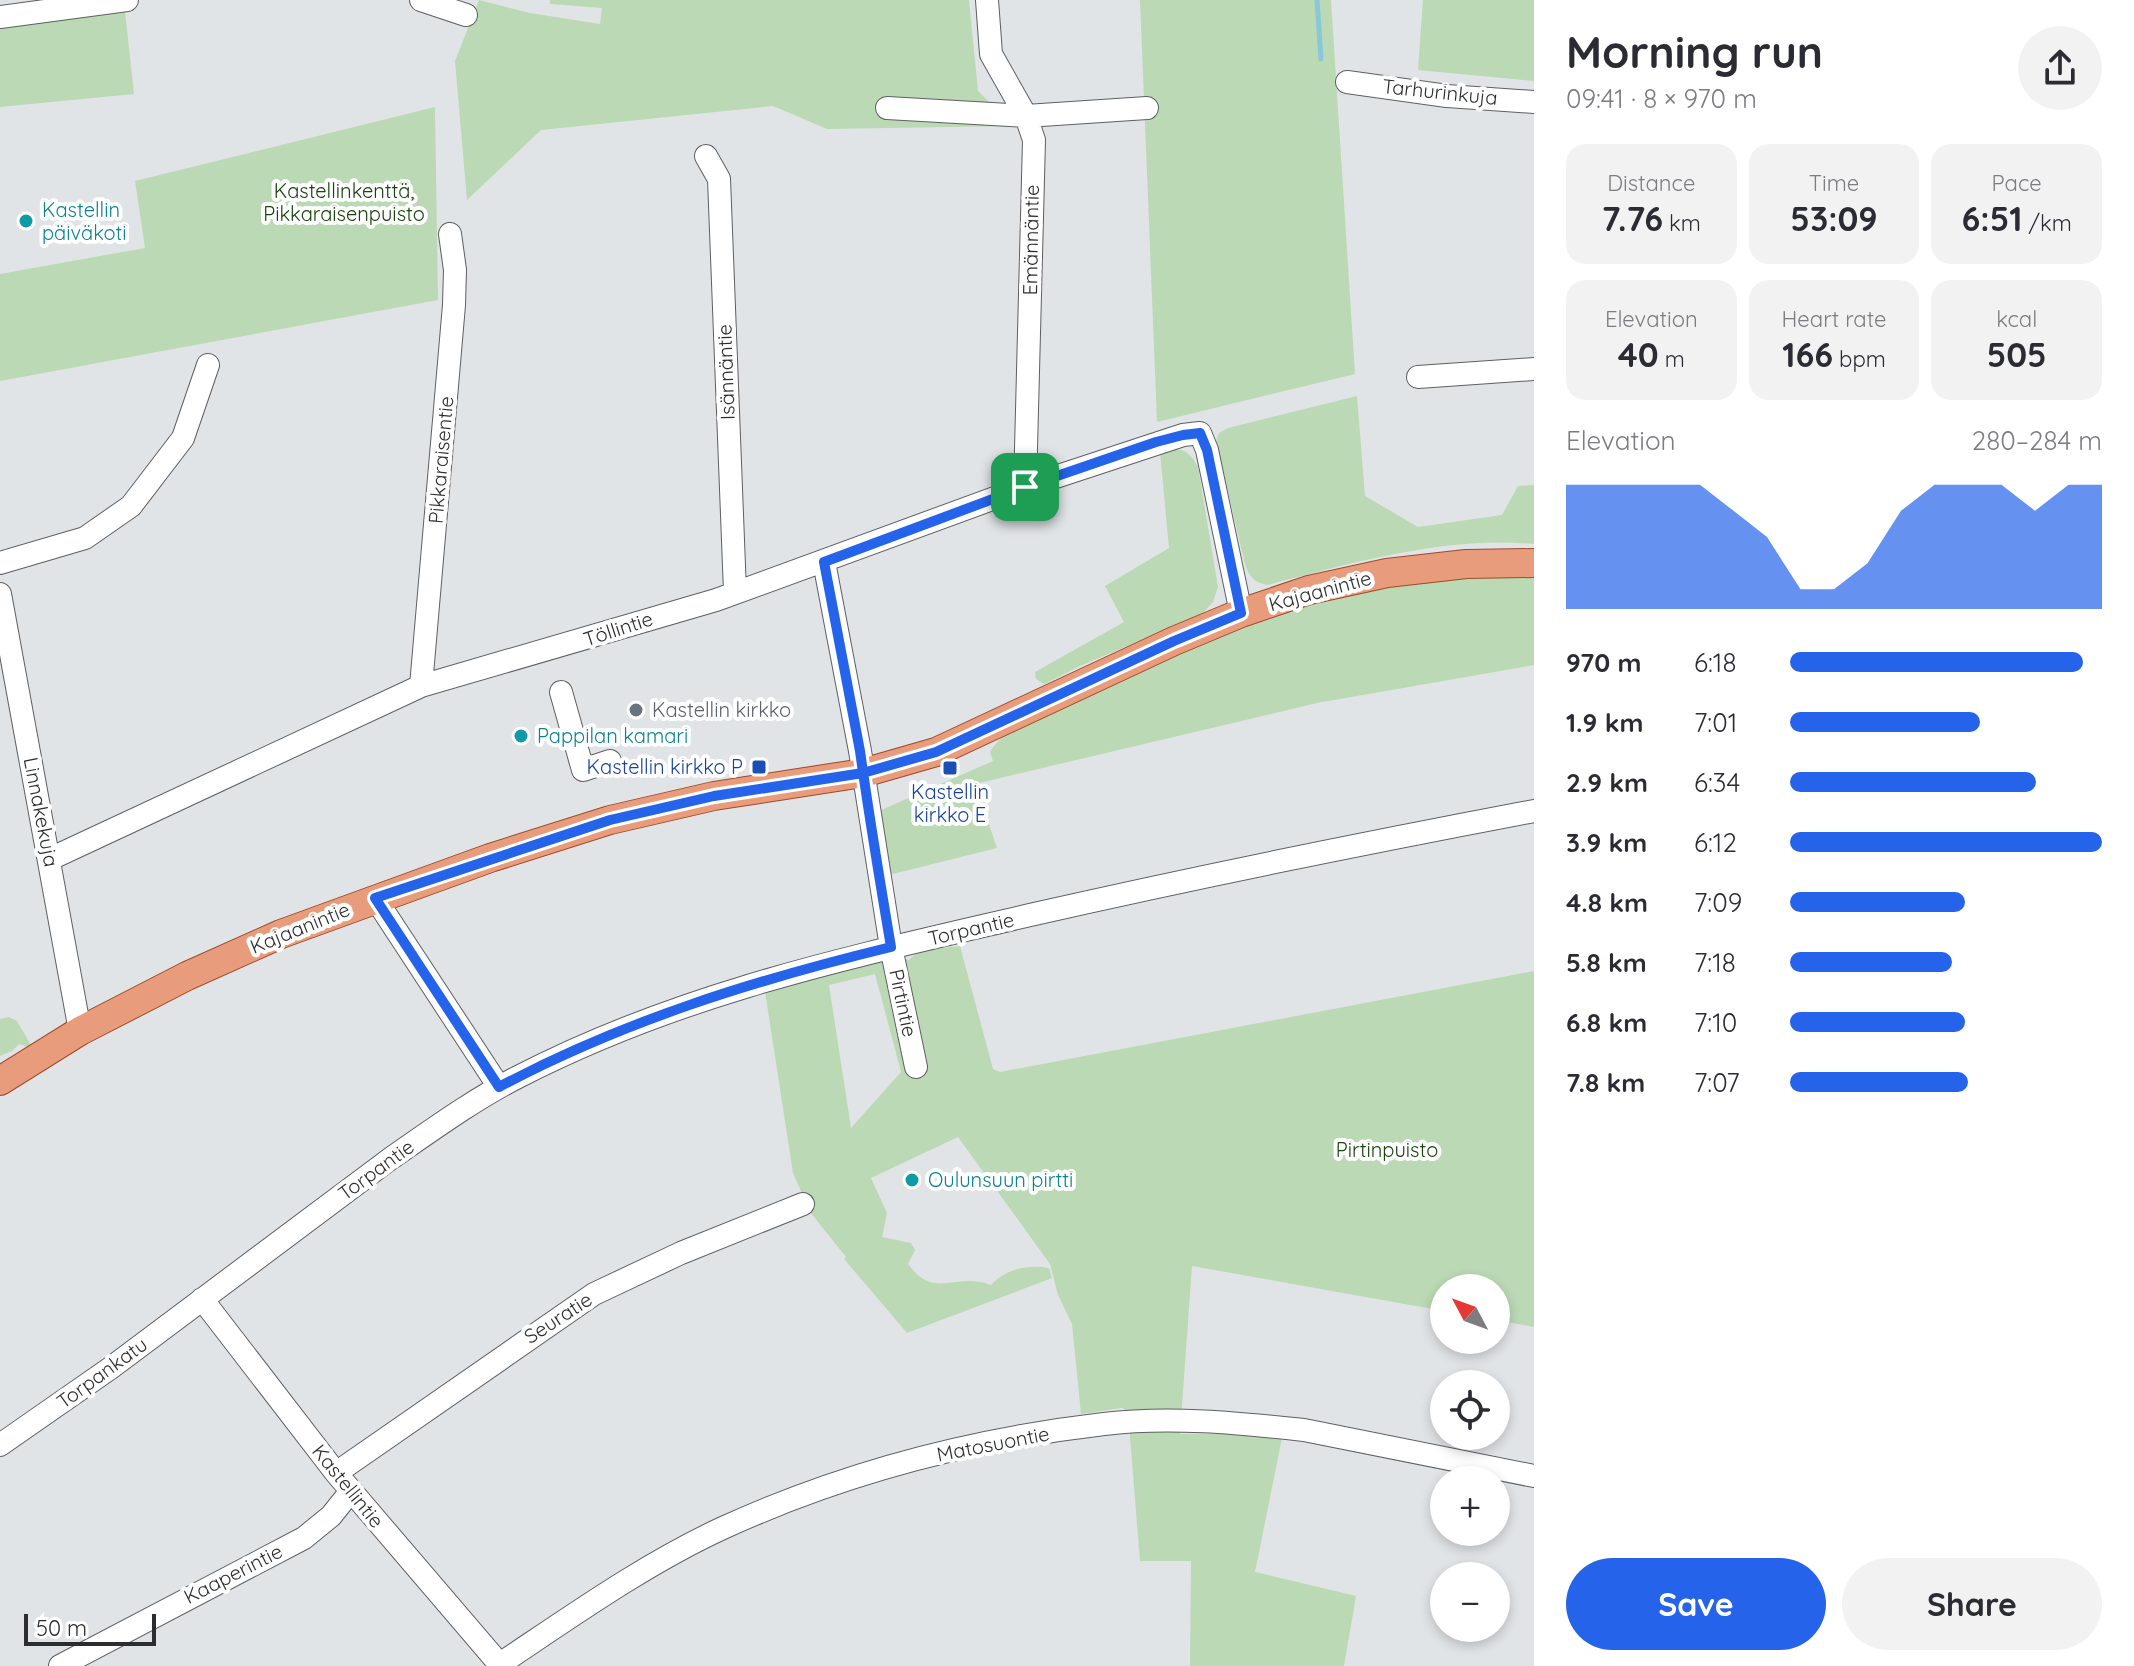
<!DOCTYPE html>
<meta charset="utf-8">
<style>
body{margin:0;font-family:Quicksand,sans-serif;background:#f2f2f3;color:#2b2b33;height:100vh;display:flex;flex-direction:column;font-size:30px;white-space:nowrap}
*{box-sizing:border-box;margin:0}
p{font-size:26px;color:#7c7c81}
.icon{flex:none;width:44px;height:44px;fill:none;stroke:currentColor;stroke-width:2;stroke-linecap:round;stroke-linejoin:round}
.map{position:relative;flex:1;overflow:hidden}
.side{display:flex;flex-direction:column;background:#fff;width:600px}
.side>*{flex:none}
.needle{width:52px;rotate:311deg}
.buttons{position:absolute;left:1430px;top:1274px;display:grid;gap:16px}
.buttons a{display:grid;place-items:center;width:80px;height:80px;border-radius:50%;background:#fff;box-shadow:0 4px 12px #0003;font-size:40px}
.scale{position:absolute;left:24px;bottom:20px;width:132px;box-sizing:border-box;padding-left:8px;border:4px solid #2c2d2e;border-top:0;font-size:22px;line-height:28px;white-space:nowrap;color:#2c2d2e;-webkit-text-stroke:6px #fff;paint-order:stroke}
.pin{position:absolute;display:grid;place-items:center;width:68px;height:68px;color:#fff;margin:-34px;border-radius:16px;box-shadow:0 4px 12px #0006}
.round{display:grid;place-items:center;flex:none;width:84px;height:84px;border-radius:42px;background:#f2f2f3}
.overview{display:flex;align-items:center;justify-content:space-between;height:136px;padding:0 32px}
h1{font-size:44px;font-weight:700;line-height:60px}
.stats{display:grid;grid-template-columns:repeat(3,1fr);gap:12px;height:136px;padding:8px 32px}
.stats div{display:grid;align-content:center;border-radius:20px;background:#f2f2f3;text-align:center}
.stats b{font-size:34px;font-weight:700}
.stats small{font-size:22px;font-weight:400}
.stats p{font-size:22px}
.chart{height:224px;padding:16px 32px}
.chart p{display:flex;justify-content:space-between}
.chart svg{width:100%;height:144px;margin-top:8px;fill:#2563eb;opacity:.7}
.cta{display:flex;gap:16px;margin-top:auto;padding:16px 32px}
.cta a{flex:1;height:92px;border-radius:48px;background:#2563eb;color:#fff;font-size:32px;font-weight:700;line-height:92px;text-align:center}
.cta a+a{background:#f2f2f3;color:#2b2b33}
ul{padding:0 32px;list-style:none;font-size:26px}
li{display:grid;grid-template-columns:128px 96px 1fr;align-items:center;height:60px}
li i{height:20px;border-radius:10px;background:#2563eb}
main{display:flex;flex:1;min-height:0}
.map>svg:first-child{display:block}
</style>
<main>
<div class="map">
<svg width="1534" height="1666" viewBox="0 0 1534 1666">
<rect width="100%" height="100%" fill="#e1e4e7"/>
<path fill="#bbd9b4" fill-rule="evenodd" d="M479,0L530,13L600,24L602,8L550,4V0H969L978,91L1014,126L827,129L773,106L541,130L467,200L455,61Z
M1140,0H1331L1355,374L1157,422Z
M1423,0H1534V81L1418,70Z
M125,11L134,94L0,107V27Z
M435,107L438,300L0,381V274L145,248L135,181Z
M1357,396L1365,496L1418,527L1502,515L1518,486L1534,485V544C1444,536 1353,563 1267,585C1254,582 1249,577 1245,564L1216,441L1219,433L1228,428Z
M1173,449C1187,449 1192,456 1198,467L1218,587L1213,602L1202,614L1080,666L1044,684L1036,679L1035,672L1124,622L1105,586L1169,548L1160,452Z
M1534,575V665L1317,703L975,784L997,848L889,875L879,811L993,761L990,752C1007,723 1053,710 1082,696C1174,652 1270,608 1371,588C1425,578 1479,577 1534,575Z
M960,946L993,1069L1000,1072L1534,971V1327L1496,1320V1288H1444V1311L1192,1266L1180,1434L1283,1433L1255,1572L1356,1596L1344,1666H1190L1191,1561H1140L1128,1412L1122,1408L1081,1414L1072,1324L1058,1295L1050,1264L958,1137L871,1178L887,1213L882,1237L911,1243L915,1250L908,1264C935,1301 954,1271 991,1285C1005,1269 1029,1264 1049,1268L1052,1278L907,1333L844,1259L846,1257L810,1212L793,1173L764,985L882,953L909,960L918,951ZM875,974L901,1072L851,1128L829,985Z
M9,1017L17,1021L31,1045L28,1047L19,1044L12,1051L0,1056V1019Z"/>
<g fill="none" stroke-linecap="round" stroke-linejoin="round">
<path stroke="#8ac7d8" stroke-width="5" d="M1317,0L1321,59"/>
<g stroke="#5d5f62" stroke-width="24">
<path id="minor" d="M421,0L466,15
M987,0L991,54L1026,116
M0,17L127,0
M1347,82L1447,96L1534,102
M887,108L1026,116
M706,156L719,179L735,592
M1418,377L1534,369
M1025,487L1034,140L1026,116L1147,108
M824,562L860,751L891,947L916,1067
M0,563L85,538L131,506L183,438L208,365
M0,594L80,1031
M421,686L454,305L455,270L450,234
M561,692L583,770L610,761
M50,859L421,686L716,600L1025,487L1183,435L1200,433L1207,450L1241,613
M375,898L499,1087
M202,1299L336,1473L501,1666
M0,1445L112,1367L390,1159C432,1130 473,1100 518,1077C683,992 851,957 1030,915C1197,877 1365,843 1534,811
M336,1473L594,1294L681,1253L803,1204
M60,1666L304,1538L331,1516L351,1491
M497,1666C569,1618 646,1563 725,1527C844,1473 974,1439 1104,1424C1169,1416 1239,1423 1304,1430L1534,1476"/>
</g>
<g stroke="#9d4a28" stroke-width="30">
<path id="major" d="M0,1081L80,1031L187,976L281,934L490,858L610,820L714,796L863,773L936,752L1174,641L1241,613L1309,590L1387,573L1466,564L1534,563"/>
</g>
<use href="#minor" stroke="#fff" stroke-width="22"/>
<use href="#major" stroke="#e99c7c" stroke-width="28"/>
</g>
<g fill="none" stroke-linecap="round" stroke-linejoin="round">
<g stroke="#fff" stroke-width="16">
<path id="route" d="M1025,487L824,562L860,751C869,816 880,882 891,947C755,980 623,1021 499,1087L375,898L610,820L714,796L863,773L936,752L1174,641L1241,613L1207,450L1200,433L1183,435L1156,442L1025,487"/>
</g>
<use href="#route" stroke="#2563eb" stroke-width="10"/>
</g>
<g fill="#0f9aa8" stroke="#fff" stroke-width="3">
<circle cx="26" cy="221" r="8"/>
<circle cx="521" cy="736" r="8"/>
<circle cx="912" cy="1180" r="8"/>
</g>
<circle fill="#6b7280" stroke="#fff" stroke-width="3" cx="636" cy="710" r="8"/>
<g fill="#1a4fb4" stroke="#fff" stroke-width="3">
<rect x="751" y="759" width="16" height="16" rx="4"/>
<rect x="942" y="760" width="16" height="16" rx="4"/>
</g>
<g text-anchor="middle" stroke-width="8" stroke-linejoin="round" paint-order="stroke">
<g font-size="20" fill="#2c2d2e" stroke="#fff">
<text transform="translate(1440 92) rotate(6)" y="7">Tarhurinkuja</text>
<text transform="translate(1031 240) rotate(-89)" y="7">Emännäntie</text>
<text transform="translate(726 372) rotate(-92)" y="7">Isännäntie</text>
<text transform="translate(441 460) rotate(-85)" y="7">Pikkaraisentie</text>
<text transform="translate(1320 591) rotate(-15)" y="7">Kajaanintie</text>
<text transform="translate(618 629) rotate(-18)" y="7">Töllintie</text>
<text transform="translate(41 812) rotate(79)" y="7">Linnakekuja</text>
<text transform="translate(300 928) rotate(-22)" y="7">Kajaanintie</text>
<text transform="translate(971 929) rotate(-13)" y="7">Torpantie</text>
<text transform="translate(903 1003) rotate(78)" y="7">Pirtintie</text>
<text transform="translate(376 1170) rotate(-36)" y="7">Torpantie</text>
<text transform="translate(558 1318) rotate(-33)" y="7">Seuratie</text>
<text transform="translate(102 1373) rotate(-36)" y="7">Torpankatu</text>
<text transform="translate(993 1444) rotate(-11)" y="7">Matosuontie</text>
<text transform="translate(348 1486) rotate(51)" y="7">Kastellintie</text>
<text transform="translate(233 1574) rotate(-27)" y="7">Kaaperintie</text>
</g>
<g font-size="20" fill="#17430c" stroke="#fff">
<text x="344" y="198">Kastellinkenttä,<tspan x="344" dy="23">Pikkaraisenpuisto</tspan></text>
<text x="1387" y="1157">Pirtinpuisto</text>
</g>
<g font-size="20" fill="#0d838f" stroke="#fff" text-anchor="start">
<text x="42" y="217">Kastellin<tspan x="42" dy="23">päiväkoti</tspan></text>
<text x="537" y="743">Pappilan kamari</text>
<text x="928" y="1187">Oulunsuun pirtti</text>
</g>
<g font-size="20" fill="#5b616d" stroke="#fff" text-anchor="start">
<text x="652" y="717">Kastellin kirkko</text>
</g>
<g font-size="20" fill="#164399" stroke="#fff" text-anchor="end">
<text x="743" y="774">Kastellin kirkko P</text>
<text x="950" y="799" text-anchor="middle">Kastellin<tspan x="950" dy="23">kirkko E</tspan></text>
</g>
</g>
</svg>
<div class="buttons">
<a><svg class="needle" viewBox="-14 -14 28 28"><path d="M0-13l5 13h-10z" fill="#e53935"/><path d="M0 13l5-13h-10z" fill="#7c7c81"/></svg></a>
<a><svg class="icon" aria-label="locate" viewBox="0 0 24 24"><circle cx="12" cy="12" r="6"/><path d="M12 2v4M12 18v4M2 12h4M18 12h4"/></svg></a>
<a>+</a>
<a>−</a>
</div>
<div class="scale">50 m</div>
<div class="pin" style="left:1025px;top:487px;background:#1e9e55"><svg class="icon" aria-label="arrive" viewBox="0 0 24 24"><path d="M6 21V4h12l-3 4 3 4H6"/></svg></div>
</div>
<section class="side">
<div class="overview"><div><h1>Morning run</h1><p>09:41 · 8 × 970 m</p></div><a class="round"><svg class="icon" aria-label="share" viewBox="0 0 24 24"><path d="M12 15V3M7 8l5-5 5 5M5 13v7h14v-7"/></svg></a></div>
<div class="stats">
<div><p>Distance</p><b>7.76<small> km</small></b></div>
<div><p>Time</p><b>53:09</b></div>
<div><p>Pace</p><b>6:51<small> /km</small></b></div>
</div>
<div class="stats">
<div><p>Elevation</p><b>40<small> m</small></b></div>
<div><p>Heart rate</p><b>166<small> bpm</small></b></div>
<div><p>kcal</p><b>505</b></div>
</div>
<div class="chart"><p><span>Elevation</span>280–284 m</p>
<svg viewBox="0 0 160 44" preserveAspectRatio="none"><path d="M0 44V6L10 6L20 6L30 6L40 6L50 14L60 22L70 38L80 38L90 30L100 14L110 6L120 6L130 6L140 14L150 6L160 6V44z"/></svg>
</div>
<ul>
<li><b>970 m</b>6:18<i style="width:94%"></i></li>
<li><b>1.9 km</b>7:01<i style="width:61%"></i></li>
<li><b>2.9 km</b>6:34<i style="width:79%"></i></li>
<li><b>3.9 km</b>6:12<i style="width:100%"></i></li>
<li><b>4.8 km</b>7:09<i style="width:56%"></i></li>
<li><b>5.8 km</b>7:18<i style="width:52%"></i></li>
<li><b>6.8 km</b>7:10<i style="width:56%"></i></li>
<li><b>7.8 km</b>7:07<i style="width:57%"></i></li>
</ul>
<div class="cta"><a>Save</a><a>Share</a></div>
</section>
</main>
